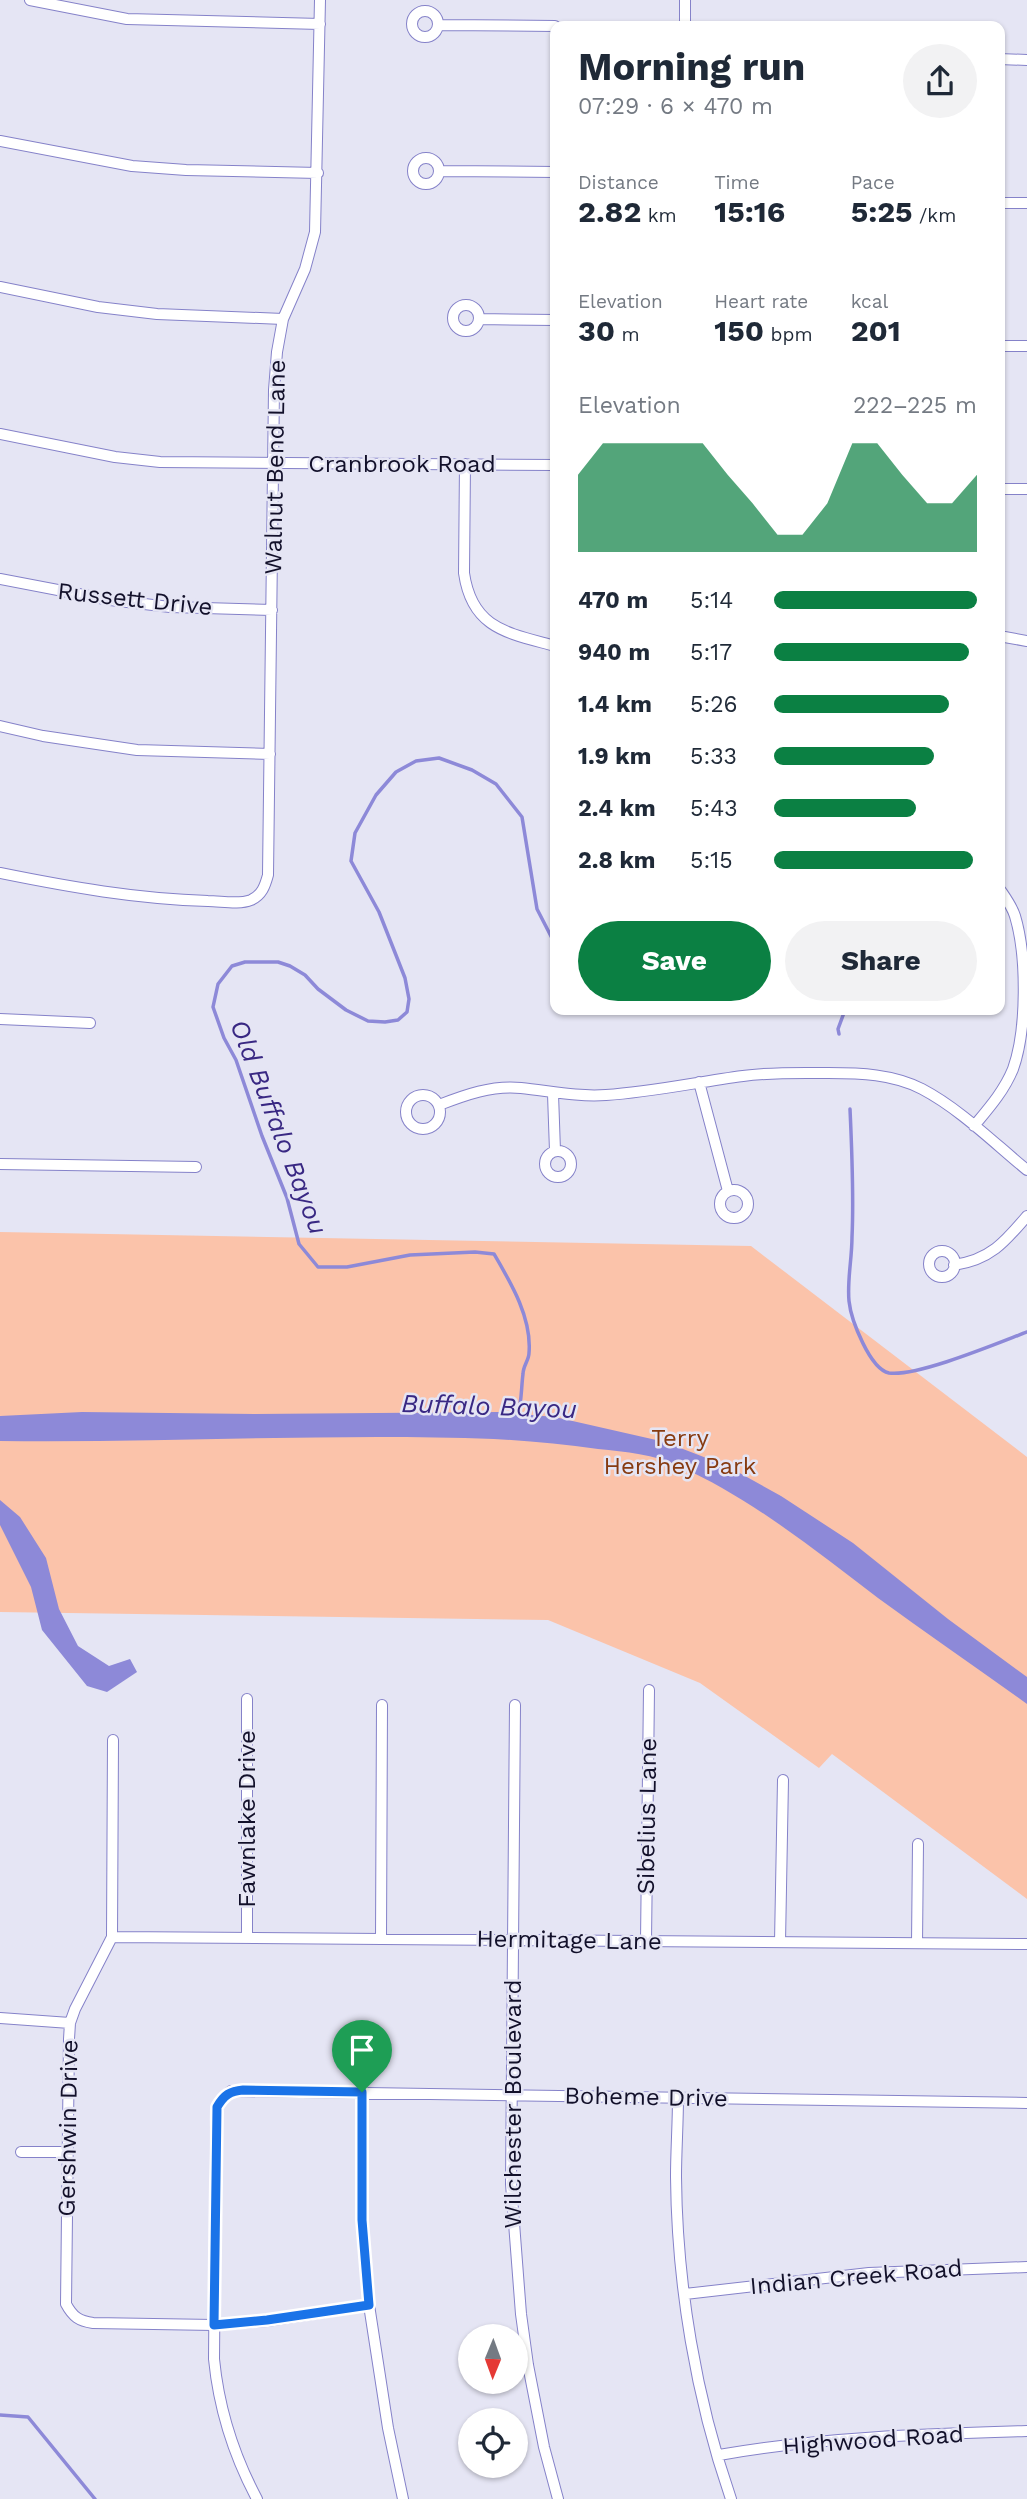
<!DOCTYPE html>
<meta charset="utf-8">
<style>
body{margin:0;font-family:"Work Sans",sans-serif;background:#f2f2f3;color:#1f2937;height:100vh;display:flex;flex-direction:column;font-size:26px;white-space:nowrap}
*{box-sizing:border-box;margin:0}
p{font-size:23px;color:#747a83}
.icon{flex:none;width:38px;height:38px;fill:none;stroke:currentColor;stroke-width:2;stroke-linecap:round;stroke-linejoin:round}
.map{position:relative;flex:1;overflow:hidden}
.side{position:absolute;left:550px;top:21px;width:455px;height:994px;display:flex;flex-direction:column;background:#fff;border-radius:14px;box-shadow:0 2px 5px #0004}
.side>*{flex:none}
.needle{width:46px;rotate:181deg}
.tools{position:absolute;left:458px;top:2324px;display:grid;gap:14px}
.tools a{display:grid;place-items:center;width:70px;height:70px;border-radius:50%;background:#fff;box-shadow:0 2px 5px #0004;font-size:35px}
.pin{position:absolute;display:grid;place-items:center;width:60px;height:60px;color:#fff;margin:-72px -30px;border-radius:50% 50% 50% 0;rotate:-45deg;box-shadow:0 0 7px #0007}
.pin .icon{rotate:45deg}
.round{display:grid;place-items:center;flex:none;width:74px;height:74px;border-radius:37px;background:#f2f2f3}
.overview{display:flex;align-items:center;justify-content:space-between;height:119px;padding:0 28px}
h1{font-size:38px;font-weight:700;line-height:52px}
.metrics{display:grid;grid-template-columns:repeat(3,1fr);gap:10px;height:119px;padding:7px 28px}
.metrics div{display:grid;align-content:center}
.metrics b{font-size:30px;font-weight:700}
.metrics small{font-size:19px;font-weight:400}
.metrics p{font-size:19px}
.chart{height:196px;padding:14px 28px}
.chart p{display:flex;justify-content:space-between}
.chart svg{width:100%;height:126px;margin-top:7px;fill:#0b8043;opacity:.7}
.action{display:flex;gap:14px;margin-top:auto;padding:14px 28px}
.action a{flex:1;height:80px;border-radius:42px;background:#0b8043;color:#fff;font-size:28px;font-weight:700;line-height:80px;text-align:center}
.action a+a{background:#f2f2f3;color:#1f2937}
ul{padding:0 28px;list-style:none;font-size:23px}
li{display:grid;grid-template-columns:112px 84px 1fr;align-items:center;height:52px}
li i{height:18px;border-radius:9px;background:#0b8043}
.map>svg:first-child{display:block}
</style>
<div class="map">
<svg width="1027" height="2499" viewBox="0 0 1027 2499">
<rect width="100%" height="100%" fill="#e5e5f4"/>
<path fill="#fbc3aa" d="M0,1232L751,1246L1027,1457V1899L832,1754L819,1768L700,1683L548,1620L0,1612Z"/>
<path fill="#8d89d8" d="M82,1412L255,1414L498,1412L555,1417L665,1442L727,1466L781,1496L853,1543L948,1619L1027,1677V1704C977,1668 927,1634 878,1598C815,1550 752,1499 679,1466C654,1454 626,1452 598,1449C563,1444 529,1441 494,1439C329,1433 164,1443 0,1441V1416Z
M0,1500L20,1517L46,1558L59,1609L78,1646L109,1666L130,1659L137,1672L107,1692L87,1686L42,1630L31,1587L0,1525Z"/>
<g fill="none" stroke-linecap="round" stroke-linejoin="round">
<path stroke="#8d89d8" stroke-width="3.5" d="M839,1034L838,1029L845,1010
M850,1109C852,1152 854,1195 852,1237C852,1259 847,1280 849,1301C851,1320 870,1369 889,1373C917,1377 998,1343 1027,1332
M517,1418C522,1403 521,1389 523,1374C523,1366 529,1360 529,1353C532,1318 511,1283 494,1254L475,1252L410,1255L347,1267H318L299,1244L287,1198L262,1136L236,1060L224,1038L213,1007L218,984L232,966L245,962H278L290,966L305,975L318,989L346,1010L368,1021L385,1022L398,1020L407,1012L409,999L405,978L379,912L351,861L355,833L376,795L396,772L416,761L439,758L472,770L496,784L522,817L537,909L555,944
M0,2415L28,2417L95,2499"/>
<g stroke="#8582c9" stroke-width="12">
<path id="minor" d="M30,0L127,19L320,24
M412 24a13 13 0 1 1 26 0a13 13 0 1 1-26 0Z
M438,25L555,26
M685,26V0
M999,59L1027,60
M0,141L132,166L186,170L318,173
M413 171a13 13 0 1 1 26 0a13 13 0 1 1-26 0Z
M440,171L555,172
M999,203H1027
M0,287L98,307L157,314L283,319
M453 318a13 13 0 1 1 26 0a13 13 0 1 1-26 0Z
M479,319L555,320
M999,346H1027
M0,434L115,457L160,462L555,465
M465,464L464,573C472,629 508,633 555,646
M999,489H1027
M0,579L110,600L170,607L272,610
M999,636L1027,641
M0,726L43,736L137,750L270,754
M0,873C69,887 137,899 208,901C221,901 239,905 251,900C262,895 265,886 268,875L274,390L277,352L283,319L305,269L315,232L320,0
M0,1019L90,1023
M699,1082L728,1191
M553,1094L555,1151
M406 1112a17 17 0 1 1 34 0a17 17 0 1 1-34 0Z
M439,1105C465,1095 492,1085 521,1088C550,1091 577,1097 606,1095C652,1092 697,1082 743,1076C771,1072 800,1073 828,1073C860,1073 893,1074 922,1089C960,1109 994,1143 1027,1170
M974,1126C989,1108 1004,1091 1013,1069C1027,1030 1027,956 1015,916C1012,906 1005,897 999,888
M545 1164a13 13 0 1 1 26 0a13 13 0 1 1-26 0Z
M0,1164L196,1167
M720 1204a14 14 0 1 1 28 0a14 14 0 1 1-28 0Z
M929 1264a13 13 0 1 1 26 0a13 13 0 1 1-26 0Z
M954,1265C990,1260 1005,1242 1027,1216
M515,1705L511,2184L521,2314L528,2365L544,2447L558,2499
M113,1740L112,1937L75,2009L70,2023L69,2039L66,2304C73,2317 79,2321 93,2323L214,2325L267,2321L369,2305
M112,1937L1027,1944
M247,1938V1699
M381,1939L382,1705
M646,1941L649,1690
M780,1942L783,1780
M917,1943L918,1844
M0,2018L70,2023
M362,2092V2220L369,2305L388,2428L403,2499
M678,2097C678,2124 676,2151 676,2177C677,2285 696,2398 731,2499
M21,2152H68
M685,2294L869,2273L1027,2267
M719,2455C821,2437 924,2434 1027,2431
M257,2499C233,2454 219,2410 214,2359L216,2119C217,2105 220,2099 231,2091L1027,2103"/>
</g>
<use href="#minor" stroke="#fff" stroke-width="10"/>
</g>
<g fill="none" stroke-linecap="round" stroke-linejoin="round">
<g stroke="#fff" stroke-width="14">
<path id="route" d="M243,2090L362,2092V2220L369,2305L267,2320L214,2325L217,2107C224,2095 230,2091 243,2090Z"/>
</g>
<use href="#route" stroke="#1a73e8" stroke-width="9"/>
</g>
<g text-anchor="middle" stroke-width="5" stroke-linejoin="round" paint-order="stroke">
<g font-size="24" fill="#12102a" stroke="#e5e5f4">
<text x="402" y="472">Cranbrook Road</text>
<text transform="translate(275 467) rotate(-89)" y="8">Walnut Bend Lane</text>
<text transform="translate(135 599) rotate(6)" y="8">Russett Drive</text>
<text transform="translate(647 1816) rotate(-89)" y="8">Sibelius Lane</text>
<text transform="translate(247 1819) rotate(-90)" y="8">Fawnlake Drive</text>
<text transform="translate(569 1940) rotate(1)" y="8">Hermitage Lane</text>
<text transform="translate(646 2097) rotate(1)" y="8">Boheme Drive</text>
<text transform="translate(513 2104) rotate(-90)" y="8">Wilchester Boulevard</text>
<text transform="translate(68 2128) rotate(-89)" y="8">Gershwin Drive</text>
<text transform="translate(856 2277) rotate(-5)" y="8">Indian Creek Road</text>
<text transform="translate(873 2440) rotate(-4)" y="8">Highwood Road</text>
</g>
<g font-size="24" fill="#873b11" stroke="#e5e5f4">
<text x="680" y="1446">Terry<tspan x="680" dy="28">Hershey Park</tspan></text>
</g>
<g font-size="26" font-style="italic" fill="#392883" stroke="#e5e5f4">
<text transform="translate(279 1127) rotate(69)" y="9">Old Buffalo Bayou</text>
<text transform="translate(489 1406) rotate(2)" y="9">Buffalo Bayou</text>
</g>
</g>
</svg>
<div class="tools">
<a><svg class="needle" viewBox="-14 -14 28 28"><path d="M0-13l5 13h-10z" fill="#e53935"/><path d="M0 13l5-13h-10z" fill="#747a83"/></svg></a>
<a><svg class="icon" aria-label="locate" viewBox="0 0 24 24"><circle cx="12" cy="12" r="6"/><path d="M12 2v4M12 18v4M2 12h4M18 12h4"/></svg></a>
</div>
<div class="pin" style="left:362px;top:2092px;background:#1e9e55"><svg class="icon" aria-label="arrive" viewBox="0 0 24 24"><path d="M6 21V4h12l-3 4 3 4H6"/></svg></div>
<section class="side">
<div class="overview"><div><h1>Morning run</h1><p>07:29 · 6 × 470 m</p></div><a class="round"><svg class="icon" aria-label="share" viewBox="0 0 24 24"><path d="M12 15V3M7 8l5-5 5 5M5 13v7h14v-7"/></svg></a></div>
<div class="metrics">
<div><p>Distance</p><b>2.82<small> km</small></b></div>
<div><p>Time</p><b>15:16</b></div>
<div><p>Pace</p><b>5:25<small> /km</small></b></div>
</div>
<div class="metrics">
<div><p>Elevation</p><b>30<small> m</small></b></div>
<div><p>Heart rate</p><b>150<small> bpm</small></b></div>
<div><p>kcal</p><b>201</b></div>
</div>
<div class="chart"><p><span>Elevation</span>222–225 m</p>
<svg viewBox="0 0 160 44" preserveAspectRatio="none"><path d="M0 44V17L10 6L20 6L30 6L40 6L50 6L60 17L70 27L80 38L90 38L100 27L110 6L120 6L130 17L140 27L150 27L160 17V44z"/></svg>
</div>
<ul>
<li><b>470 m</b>5:14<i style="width:100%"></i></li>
<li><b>940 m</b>5:17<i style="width:96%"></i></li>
<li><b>1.4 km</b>5:26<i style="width:86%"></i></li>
<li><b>1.9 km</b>5:33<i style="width:79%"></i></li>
<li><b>2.4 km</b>5:43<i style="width:70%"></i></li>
<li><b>2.8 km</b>5:15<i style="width:98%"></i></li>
</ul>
<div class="action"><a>Save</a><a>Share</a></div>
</section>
</div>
